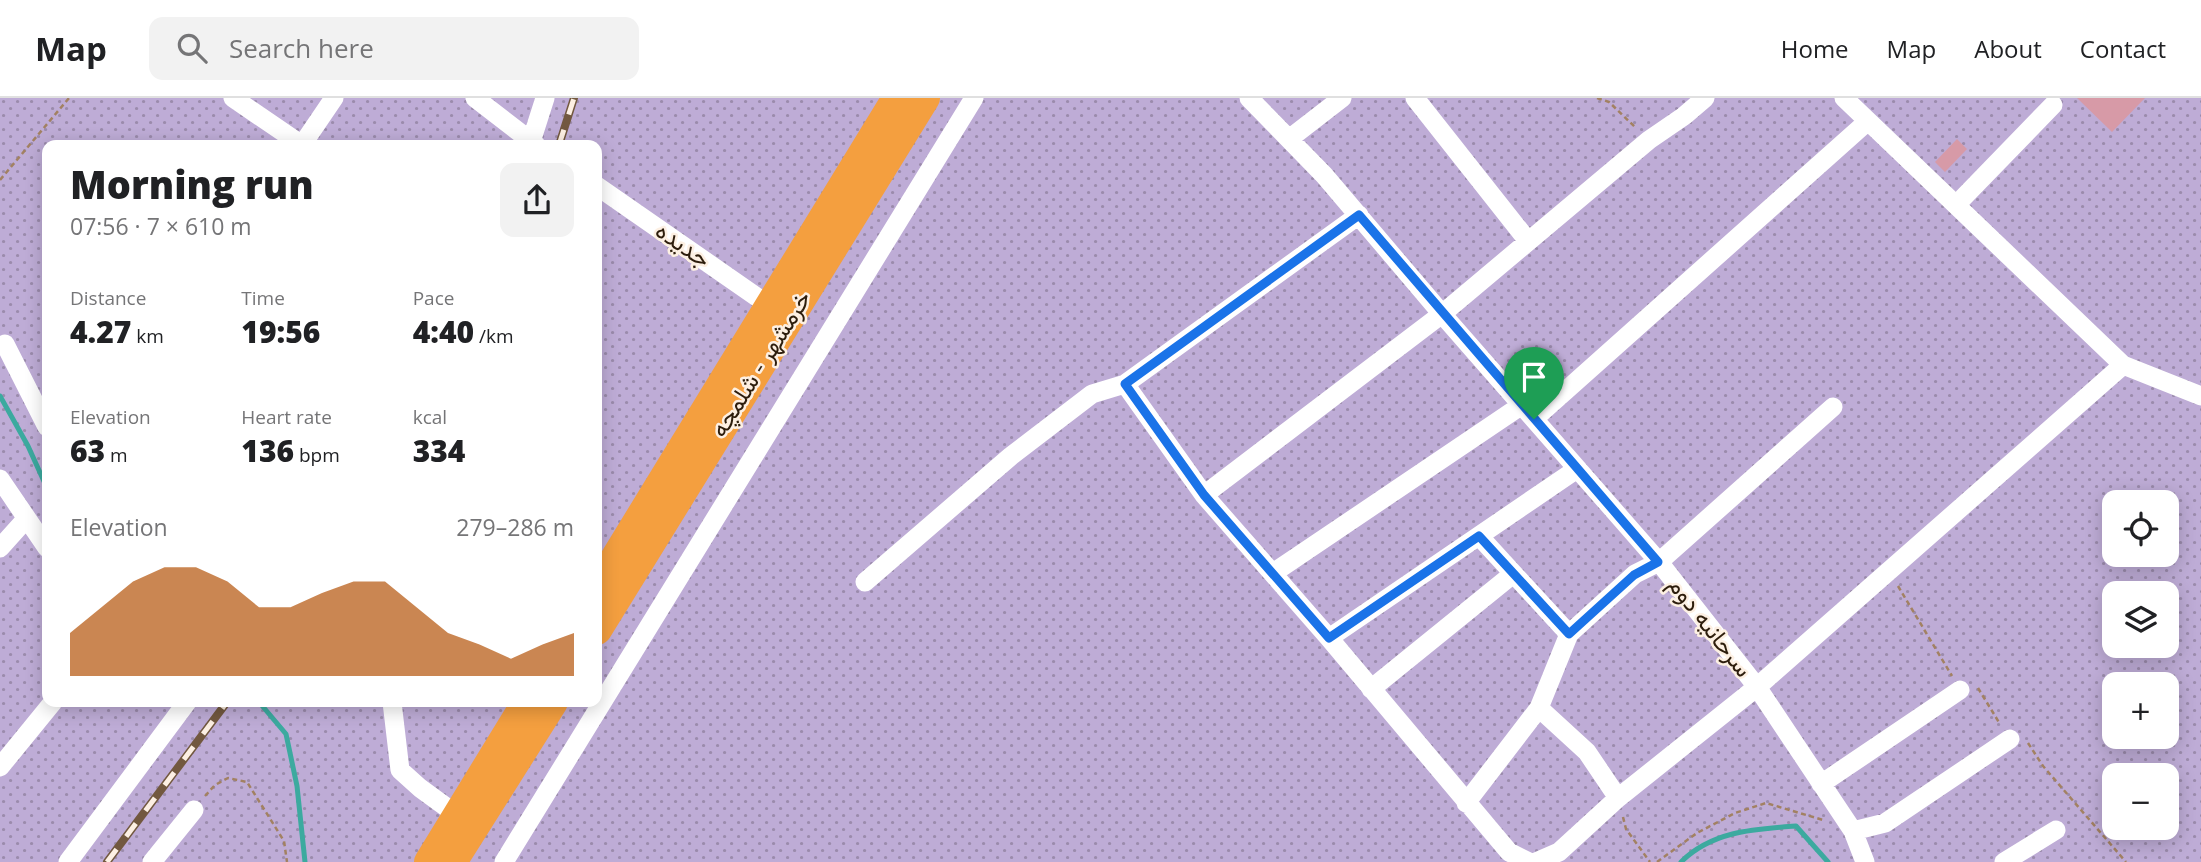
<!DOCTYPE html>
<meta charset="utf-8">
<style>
body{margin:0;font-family:"Open Sans",Vazirmatn,sans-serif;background:#f2f2f2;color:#202124;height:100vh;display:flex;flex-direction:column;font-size:26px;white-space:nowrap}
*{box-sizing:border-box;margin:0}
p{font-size:23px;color:#757577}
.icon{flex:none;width:38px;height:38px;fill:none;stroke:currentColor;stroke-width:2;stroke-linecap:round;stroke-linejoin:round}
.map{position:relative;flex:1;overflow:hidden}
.side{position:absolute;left:42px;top:42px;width:560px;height:567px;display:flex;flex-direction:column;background:#fff;border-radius:14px;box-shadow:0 4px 18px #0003}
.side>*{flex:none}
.controls{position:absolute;left:2102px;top:392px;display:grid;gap:14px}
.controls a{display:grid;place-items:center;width:77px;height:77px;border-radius:14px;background:#fff;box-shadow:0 4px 18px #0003;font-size:35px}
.pin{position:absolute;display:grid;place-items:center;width:60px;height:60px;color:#fff;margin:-72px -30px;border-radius:50% 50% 50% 0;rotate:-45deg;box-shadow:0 0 7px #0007}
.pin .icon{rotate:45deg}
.round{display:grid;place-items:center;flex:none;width:74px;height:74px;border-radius:14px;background:#f2f2f2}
.summary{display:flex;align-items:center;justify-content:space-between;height:119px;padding:0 28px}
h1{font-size:38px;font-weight:800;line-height:52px}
.figures{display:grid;grid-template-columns:repeat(3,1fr);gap:10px;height:119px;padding:7px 28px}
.figures div{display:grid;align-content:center}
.figures b{font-size:30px;font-weight:800}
.figures small{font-size:19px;font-weight:400}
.figures p{font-size:19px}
.chart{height:196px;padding:14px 28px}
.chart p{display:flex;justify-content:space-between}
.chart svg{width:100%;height:126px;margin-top:7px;fill:#b45309;opacity:.7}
header{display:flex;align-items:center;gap:42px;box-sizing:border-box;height:98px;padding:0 35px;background:#fff;border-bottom:2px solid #e0e0e0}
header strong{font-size:33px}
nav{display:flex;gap:38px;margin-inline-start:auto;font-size:24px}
.search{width:490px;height:63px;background:#f2f2f2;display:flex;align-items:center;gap:18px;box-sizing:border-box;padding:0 24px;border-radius:14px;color:#757577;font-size:26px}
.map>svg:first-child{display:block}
</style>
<header>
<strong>Map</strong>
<div class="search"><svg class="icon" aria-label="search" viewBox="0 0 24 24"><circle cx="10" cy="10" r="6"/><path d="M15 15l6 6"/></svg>Search here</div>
<nav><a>Home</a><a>Map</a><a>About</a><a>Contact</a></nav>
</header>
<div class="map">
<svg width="2201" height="764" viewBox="0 0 2201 764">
<defs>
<pattern id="grass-dots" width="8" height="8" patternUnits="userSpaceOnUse" patternTransform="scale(1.75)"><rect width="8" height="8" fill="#beacd6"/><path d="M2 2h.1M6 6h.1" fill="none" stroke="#9b8bac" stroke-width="1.8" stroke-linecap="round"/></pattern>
</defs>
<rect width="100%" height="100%" fill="#f4c89e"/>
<path fill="url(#grass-dots)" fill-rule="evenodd" d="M0,0H2201V764H0ZM47,47H597V604H47ZM2114,404H2166V457H2114ZM2114,495H2166V548H2114ZM2114,586H2166V639H2114ZM2114,677H2166V730H2114Z"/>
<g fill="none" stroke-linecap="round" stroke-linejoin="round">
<path stroke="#3caa9f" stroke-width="5" d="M0,298L28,348L47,390
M259,604L286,636L297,688L305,764
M1681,764C1712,733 1754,731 1796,728L1828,764"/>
</g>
<path fill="#d79aa7" d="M2077,0H2145L2112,34Z
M1957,41L1967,51L1945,74L1935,64Z"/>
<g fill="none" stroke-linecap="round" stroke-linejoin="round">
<path stroke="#a28162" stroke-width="2.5" stroke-dasharray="5 3.5" stroke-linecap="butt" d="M1597,0L1609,4L1636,30
M0,82L69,0
M1898,488L1952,578
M1978,590L2000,626
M2028,645L2043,668L2126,764
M205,698L215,687L228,680L247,684L284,743L287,764
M1623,719L1626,731L1650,764
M1657,764L1697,735L1735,715L1766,705L1823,722"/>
<path stroke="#fff" stroke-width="19" d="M233,0L302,47
M475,0L536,47
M1249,0L1324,77L1442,216L1659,464L1757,589L1853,733L1865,764
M1415,0L1528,143
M1844,0L2123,267L2201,298
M1289,41L1342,0
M302,47L334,0
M530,47L545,0
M597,88L777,213
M1956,107L2053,7
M1359,117L1125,286L1204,397L1329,540L1509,754L1529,764
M5,246L47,329
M1534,321L1868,23
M0,381L47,450
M1204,397L1442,216L1649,42L1684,18L1705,0
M1479,438L1569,536
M0,450L26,421
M1273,475L1522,307
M865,484L1011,358L1092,296L1125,286
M1329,540L1577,371
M1371,591L1513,476
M392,604L400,672L420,690L457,717
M1539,610L1587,654L1618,700
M0,669L53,604
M1821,686L1960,592
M1466,705L1539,610L1569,536L1635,476L1659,464L1833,309
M1853,733L1885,725L2010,641
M68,764L187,604
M152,764L194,712
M504,764L974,0
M1536,764L1559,754L1618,700L1757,589L2123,267
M2004,764L2056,732"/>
<path stroke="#f49f3f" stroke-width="30" d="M597,490L897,0
M597,532L925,0
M429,764L527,604
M452,764L553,604"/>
<g stroke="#72583f" stroke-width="8">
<path id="rail" d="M559,47L574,0
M107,764L227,604"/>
</g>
<use href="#rail" stroke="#fdf0e3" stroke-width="5" stroke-dasharray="16" stroke-linecap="butt"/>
</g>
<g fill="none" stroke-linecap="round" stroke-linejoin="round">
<g stroke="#fff" stroke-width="14">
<path id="route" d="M1359,117L1658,464L1634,477L1569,536L1479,438L1329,540L1204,397L1125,286Z"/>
</g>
<use href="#route" stroke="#1a73e8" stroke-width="9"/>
</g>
<g text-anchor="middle" stroke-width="5" stroke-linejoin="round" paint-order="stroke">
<g font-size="24" fill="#2d1d0c" stroke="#fdf0e3">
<text transform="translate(683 147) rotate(35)" y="8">جدیده</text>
<text transform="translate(761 266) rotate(-58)" y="8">خرمشهر - شلمچه</text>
<text transform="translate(1710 529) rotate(52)" y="8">سرحانیه دوم</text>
</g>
</g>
</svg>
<div class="controls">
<a><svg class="icon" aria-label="locate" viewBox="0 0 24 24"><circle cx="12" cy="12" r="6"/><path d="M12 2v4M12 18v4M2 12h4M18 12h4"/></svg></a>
<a><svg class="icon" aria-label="layers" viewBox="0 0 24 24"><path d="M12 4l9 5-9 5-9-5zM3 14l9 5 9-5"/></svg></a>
<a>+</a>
<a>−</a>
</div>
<div class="pin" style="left:1534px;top:321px;background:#1e9e55"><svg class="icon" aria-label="arrive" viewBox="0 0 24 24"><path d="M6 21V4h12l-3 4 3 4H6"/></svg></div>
<section class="side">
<div class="summary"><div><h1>Morning run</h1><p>07:56 · 7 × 610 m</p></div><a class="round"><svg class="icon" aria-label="share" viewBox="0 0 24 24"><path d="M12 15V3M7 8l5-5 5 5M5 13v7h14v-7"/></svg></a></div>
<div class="figures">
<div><p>Distance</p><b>4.27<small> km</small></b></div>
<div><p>Time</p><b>19:56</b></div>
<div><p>Pace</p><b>4:40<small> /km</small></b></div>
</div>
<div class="figures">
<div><p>Elevation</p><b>63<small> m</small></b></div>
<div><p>Heart rate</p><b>136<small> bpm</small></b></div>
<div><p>kcal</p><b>334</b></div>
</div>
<div class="chart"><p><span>Elevation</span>279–286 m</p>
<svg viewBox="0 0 160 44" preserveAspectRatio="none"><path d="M0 44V29L10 20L20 11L30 6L40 6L50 11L60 20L70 20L80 15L90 11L100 11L110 20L120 29L130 33L140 38L150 33L160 29V44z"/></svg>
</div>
</section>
</div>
